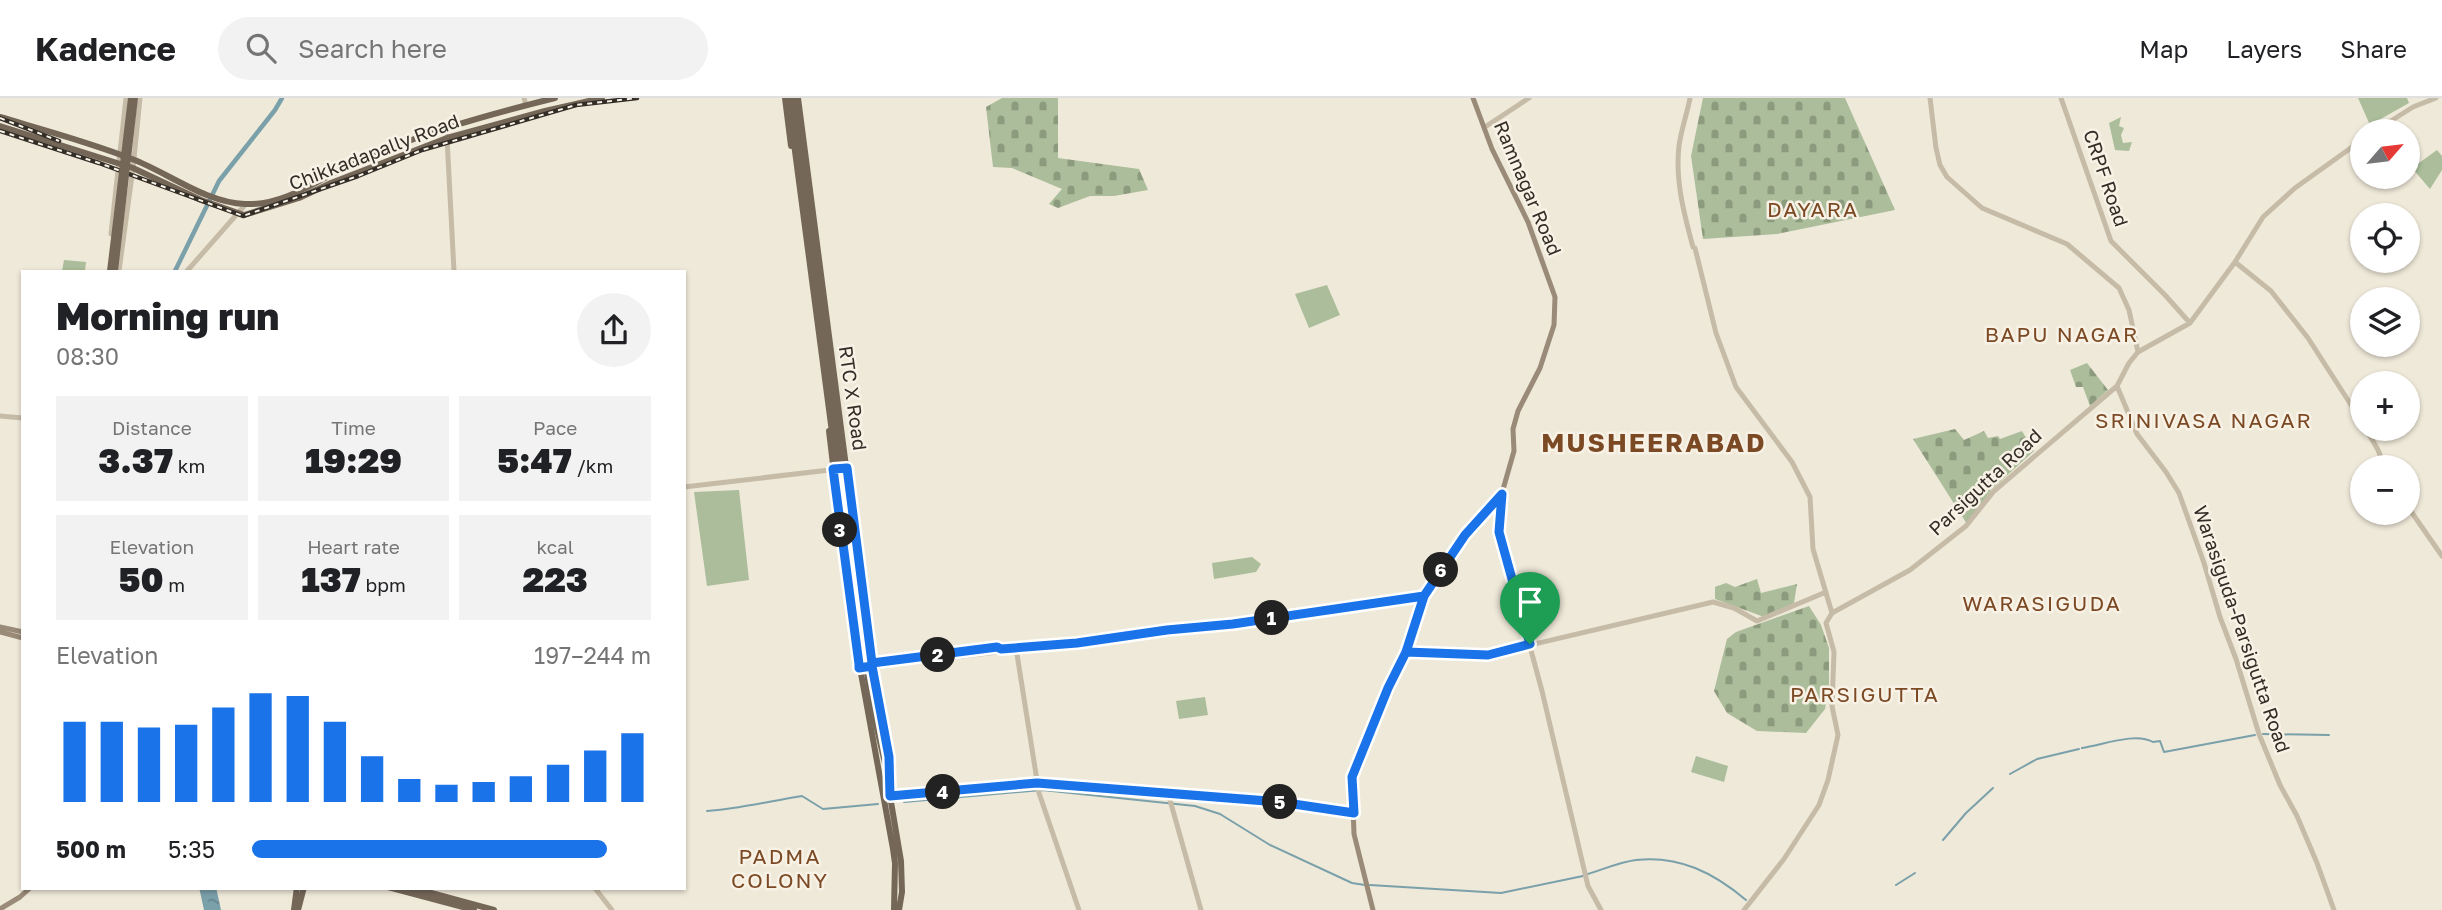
<!DOCTYPE html>
<meta charset="utf-8">
<style>
body{margin:0;font-family:"Golos Text",sans-serif;background:#f2f2f2;color:#202124;height:100vh;display:flex;flex-direction:column;font-size:26px;white-space:nowrap}
*{box-sizing:border-box;margin:0}
p{font-size:23px;color:#757577}
.icon{flex:none;width:38px;height:38px;fill:none;stroke:currentColor;stroke-width:2;stroke-linecap:round;stroke-linejoin:round}
.map{position:relative;flex:1;overflow:hidden}
.sheet{position:absolute;left:21px;top:172px;width:665px;height:620px;display:flex;flex-direction:column;background:#fff;border-radius:0px;box-shadow:0 2px 5px #0004}
.sheet>*{flex:none}
.needle{width:46px;rotate:62deg}
.tools{position:absolute;left:2350px;top:21px;display:grid;gap:14px}
.tools a{display:grid;place-items:center;width:70px;height:70px;border-radius:50%;background:#fff;box-shadow:0 2px 5px #0004;font-size:35px}
.pin{position:absolute;display:grid;place-items:center;width:60px;height:60px;color:#fff;margin:-72px -30px;border-radius:50% 50% 50% 0;rotate:-45deg;box-shadow:0 0 7px #0007}
.pin .icon{rotate:45deg}
.km{position:absolute;width:35px;height:35px;margin:-18px;border-radius:50%;background:#222;color:#fff;font-size:19px;line-height:35px;text-align:center}
.round{display:grid;place-items:center;flex:none;width:74px;height:74px;border-radius:37px;background:#f2f2f2}
.summary{display:flex;align-items:center;justify-content:space-between;height:119px;padding:0 35px}
h1{font-size:38px;font-weight:800;line-height:52px}
.figures{display:grid;grid-template-columns:repeat(3,1fr);gap:10px;height:119px;padding:7px 35px}
.figures div{display:grid;align-content:center;border-radius:0px;background:#f2f2f2;text-align:center}
.figures b{font-size:35px;font-weight:800}
.figures small{font-size:19px;font-weight:400}
.figures p{font-size:19px}
.chart{height:196px;padding:14px 35px}
.chart p{display:flex;justify-content:space-between}
.chart svg{width:100%;height:126px;margin-top:7px;stroke:#1a73e8;stroke-width:6}
ul{padding:0 35px;list-style:none;font-size:23px}
li{display:grid;grid-template-columns:112px 84px 1fr;align-items:center;height:52px}
li i{height:18px;border-radius:9px;background:#1a73e8}
header{display:flex;align-items:center;gap:42px;box-sizing:border-box;height:98px;padding:0 35px;background:#fff;border-bottom:2px solid #e0e0e0}
header strong{font-size:33px}
nav{display:flex;gap:38px;margin-inline-start:auto;font-size:24px}
.search{width:490px;height:63px;background:#f2f2f2;display:flex;align-items:center;gap:18px;box-sizing:border-box;padding:0 24px;border-radius:38px;color:#757577;font-size:26px}
.map>svg:first-child{display:block}
</style>
<header>
<strong>Kadence</strong>
<div class="search"><svg class="icon" aria-label="search" viewBox="0 0 24 24"><circle cx="10" cy="10" r="6"/><path d="M15 15l6 6"/></svg>Search here</div>
<nav><a>Map</a><a>Layers</a><a>Share</a></nav>
</header>
<div class="map">
<svg width="2442" height="812" viewBox="0 0 2442 812">
<defs>
<pattern id="cemetery-stones" width="16" height="16" patternUnits="userSpaceOnUse" patternTransform="scale(1.75)"><rect width="16" height="16" fill="#abbd9a"/><path d="M2 7V4a2 2 0 0 1 4 0v3zM10 15v-3a2 2 0 0 1 4 0v3z" fill="#8c9a7e"/></pattern>
<pattern id="water-ripples" width="26" height="14" patternUnits="userSpaceOnUse" patternTransform="scale(1.75)"><rect width="26" height="14" fill="#7aa0aa"/><path d="M2 4q2-2 4 0t4 0M15 11q2-2 4 0t4 0" fill="none" stroke="#65838a"/></pattern>
</defs>
<rect width="100%" height="100%" fill="#efe9d9"/>
<path fill="url(#cemetery-stones)" d="M1002,0H1058V60L1139,71L1148,92L1114,98H1090L1058,110L1049,106L1062,91L1012,70L993,69L986,9Z
M1703,0H1845L1895,112L1777,136L1703,141L1691,58Z
M2087,265L2108,292L2090,308L2083,289H2076L2070,272Z
M1955,331L1964,342L1984,333L1988,340L1998,338L2000,341L2022,333L2034,353L1992,391L1967,426L1913,341Z
M1757,481L1761,495L1797,486L1794,505L1764,519L1715,501V489L1726,485L1735,489Z
M1809,508L1821,527L1829,550V587L1825,611L1806,635L1757,633L1727,615L1714,593L1727,541L1736,534Z"/>
<path fill="#abbd9a" d="M2358,0H2407L2409,5L2370,27Z
M2121,19L2119,28L2124,30L2121,37L2123,45L2132,44L2129,53L2115,52L2109,25Z
M2437,52L2442,58V72L2430,91L2412,70Z
M64,162L86,164L85,173H62Z
M1327,187L1340,217L1309,230L1295,196Z
M739,392L749,482L707,488L694,394Z
M1252,459L1261,466L1256,474L1214,481L1212,465Z
M1205,599L1208,617L1179,621L1176,603Z
M1696,658L1728,668L1724,684L1691,674Z"/>
<path fill="url(#water-ripples)" d="M199,789H216L221,812H204Z"/>
<g fill="none" stroke-linecap="round" stroke-linejoin="round">
<path stroke="#7aa0aa" stroke-width="2" d="M2263,636L2329,637
M2082,650C2103,647 2135,634 2153,644L2160,643L2164,654L2255,637
M2010,676L2037,661L2079,651
M904,704L1042,692L1195,708L1220,716L1270,747L1352,785L1365,787
M707,713C739,711 770,703 802,698L823,711L878,706
M1943,742L1966,715L1993,690
M1588,776C1604,771 1620,764 1636,762C1679,757 1714,775 1746,802
M1370,787L1501,795L1583,778
M1896,787L1915,775"/>
<path stroke="#7aa0aa" stroke-width="4.5" d="M175,173L219,83L275,12L282,0"/>
<path stroke="#c6bba6" stroke-width="5" d="M524,0L526,7
M1690,0C1687,16 1681,32 1679,48C1675,82 1684,116 1693,149L1695,150L1716,235L1736,289L1792,364L1810,399L1813,451L1832,515L1826,525L1834,554L1832,608L1838,637L1828,682L1819,707L1784,761L1744,812
M1930,0L1936,50L1940,67L1947,79L1982,110L2067,146L2119,190L2129,212L2138,254
M2061,0L2111,143L2165,197L2190,225
M1485,29L1529,0
M444,31L447,40L454,173
M2375,33L2413,9L2436,0
M111,136L126,0
M2235,164L2271,193L2308,240L2362,324
M119,173L133,70L140,0
M187,173L245,107
M2117,288L2137,336L2166,374L2179,395L2204,465L2220,519L2236,561L2259,636L2280,687L2297,718L2317,765L2334,812
M0,318L23,320
M2366,331L2378,352L2385,369
M684,389L838,371
M1502,395L1499,434L1542,593L1588,788L1601,812
M2408,409L2442,458
M1832,515L1910,472L1966,428L1994,393L2117,288L2129,265L2138,254L2190,225L2235,164L2263,119L2295,90L2362,42
M1016,550L1039,695L1079,812
M1406,554L1488,557L1713,504L1734,510L1757,523L1826,494
M911,564L998,554L1001,551
M868,565L997,549L1001,551L1077,545L1167,532L1233,526L1424,498
M1168,695L1201,812
M890,698L1037,685L1280,704L1354,715
M594,789L612,812"/>
<path stroke="#9a8a78" stroke-width="5" d="M0,529L23,534
M0,534L23,540
M0,811L20,799L31,789
M1373,812L1354,736L1352,679L1388,590L1406,554L1424,498L1465,437L1502,395L1514,353L1513,331L1518,313L1540,270L1554,227L1555,199L1528,124L1492,51L1473,0"/>
<path stroke="#746758" stroke-width="6" d="M785,0L791,48
M798,0L872,568L889,659L890,698L901,763L902,794L899,812
M0,19C44,32 89,44 132,61C167,74 206,105 245,106C282,108 317,83 348,68C414,37 486,17 555,0
M0,28L133,70L201,102L244,117L299,100L331,85L447,40L545,13L602,0
M829,333L852,526L893,751L895,765L894,812
M388,789L474,812
M409,789L494,812
M294,812L297,789
M298,812L304,789"/>
<g stroke="#332d27" stroke-width="4.5">
<path id="rail" d="M0,20L59,43
M0,33L99,65L243,118L358,78L422,52L576,7L637,0"/>
</g>
<use href="#rail" stroke="#f7f2e5" stroke-width="2" stroke-dasharray="5" stroke-linecap="butt"/>
<path stroke="#746758" stroke-width="6" d="M788,0L857,524
M793,0L871,605L885,665
M110,173L131,0
M115,173L135,0"/>
</g>
<g fill="none" stroke-linecap="round" stroke-linejoin="round">
<g stroke="#fff" stroke-width="14">
<path id="route" d="M1530,546L1488,557L1406,554L1424,498L1233,526L1167,532L1077,545L1001,551L997,549L872,565L847,370L833,371L859,566V570L872,568L889,659L890,698L1037,685L1280,704L1354,715L1352,679L1388,590L1406,554L1424,498L1465,437L1502,396L1499,434L1530,546"/>
</g>
<use href="#route" stroke="#1a73e8" stroke-width="9"/>
</g>
<g text-anchor="middle" stroke-width="5" stroke-linejoin="round" paint-order="stroke">
<g font-size="19" fill="#332d27" stroke="#f7f2e5">
<text transform="translate(374 54) rotate(-21)" y="7">Chikkadapally Road</text>
<text transform="translate(2106 80) rotate(71)" y="7">CRPF Road</text>
<text transform="translate(1528 90) rotate(67)" y="7">Ramnagar Road</text>
<text transform="translate(853 300) rotate(82)" y="7">RTC X Road</text>
<text transform="translate(1985 384) rotate(-43)" y="7">Parsigutta Road</text>
<text transform="translate(2242 531) rotate(71)" y="7">Warasiguda-Parsigutta Road</text>
</g>
<g font-size="21" letter-spacing="2" fill="#7c4925" stroke="#f7f2e5">
<text x="1813" y="119">DAYARA</text>
<text x="2062" y="244">BAPU NAGAR</text>
<text x="2204" y="330">SRINIVASA NAGAR</text>
<text x="2042" y="513">WARASIGUDA</text>
<text x="1865" y="604">PARSIGUTTA</text>
<text x="780" y="766">PADMA<tspan x="780" dy="24">COLONY</tspan></text>
</g>
<g font-size="26" font-weight="bold" letter-spacing="2" fill="#7c4925" stroke="#f7f2e5">
<text x="1654" y="354">MUSHEERABAD</text>
</g>
</g>
</svg>
<div class="tools">
<a><svg class="needle" viewBox="-14 -14 28 28"><path d="M0-13l5 13h-10z" fill="#e53935"/><path d="M0 13l5-13h-10z" fill="#757577"/></svg></a>
<a><svg class="icon" aria-label="locate" viewBox="0 0 24 24"><circle cx="12" cy="12" r="6"/><path d="M12 2v4M12 18v4M2 12h4M18 12h4"/></svg></a>
<a><svg class="icon" aria-label="layers" viewBox="0 0 24 24"><path d="M12 4l9 5-9 5-9-5zM3 14l9 5 9-5"/></svg></a>
<a>+</a>
<a>−</a>
</div>
<div class="pin" style="left:1530px;top:546px;background:#1e9e55"><svg class="icon" aria-label="arrive" viewBox="0 0 24 24"><path d="M6 21V4h12l-3 4 3 4H6"/></svg></div>
<b class="km" style="left:1272px;top:520px">1</b>
<b class="km" style="left:938px;top:557px">2</b>
<b class="km" style="left:840px;top:432px">3</b>
<b class="km" style="left:943px;top:694px">4</b>
<b class="km" style="left:1280px;top:704px">5</b>
<b class="km" style="left:1441px;top:472px">6</b>
<section class="sheet">
<div class="summary"><div><h1>Morning run</h1><p>08:30</p></div><a class="round"><svg class="icon" aria-label="share" viewBox="0 0 24 24"><path d="M12 15V3M7 8l5-5 5 5M5 13v7h14v-7"/></svg></a></div>
<div class="figures">
<div><p>Distance</p><b>3.37<small> km</small></b></div>
<div><p>Time</p><b>19:29</b></div>
<div><p>Pace</p><b>5:47<small> /km</small></b></div>
</div>
<div class="figures">
<div><p>Elevation</p><b>50<small> m</small></b></div>
<div><p>Heart rate</p><b>137<small> bpm</small></b></div>
<div><p>kcal</p><b>223</b></div>
</div>
<div class="chart"><p><span>Elevation</span>197–244 m</p>
<svg viewBox="0 0 160 44" preserveAspectRatio="none"><path d="M5 44V16M15 44V16M25 44V18M35 44V17M45 44V11M55 44V6M65 44V7M75 44V16M85 44V28M95 44V36M105 44V38M115 44V37M125 44V35M135 44V31M145 44V26M155 44V20"/></svg>
</div>
<ul>
<li><b>500 m</b>5:35<i style="width:89%"></i></li>
</ul>
</section>
</div>
